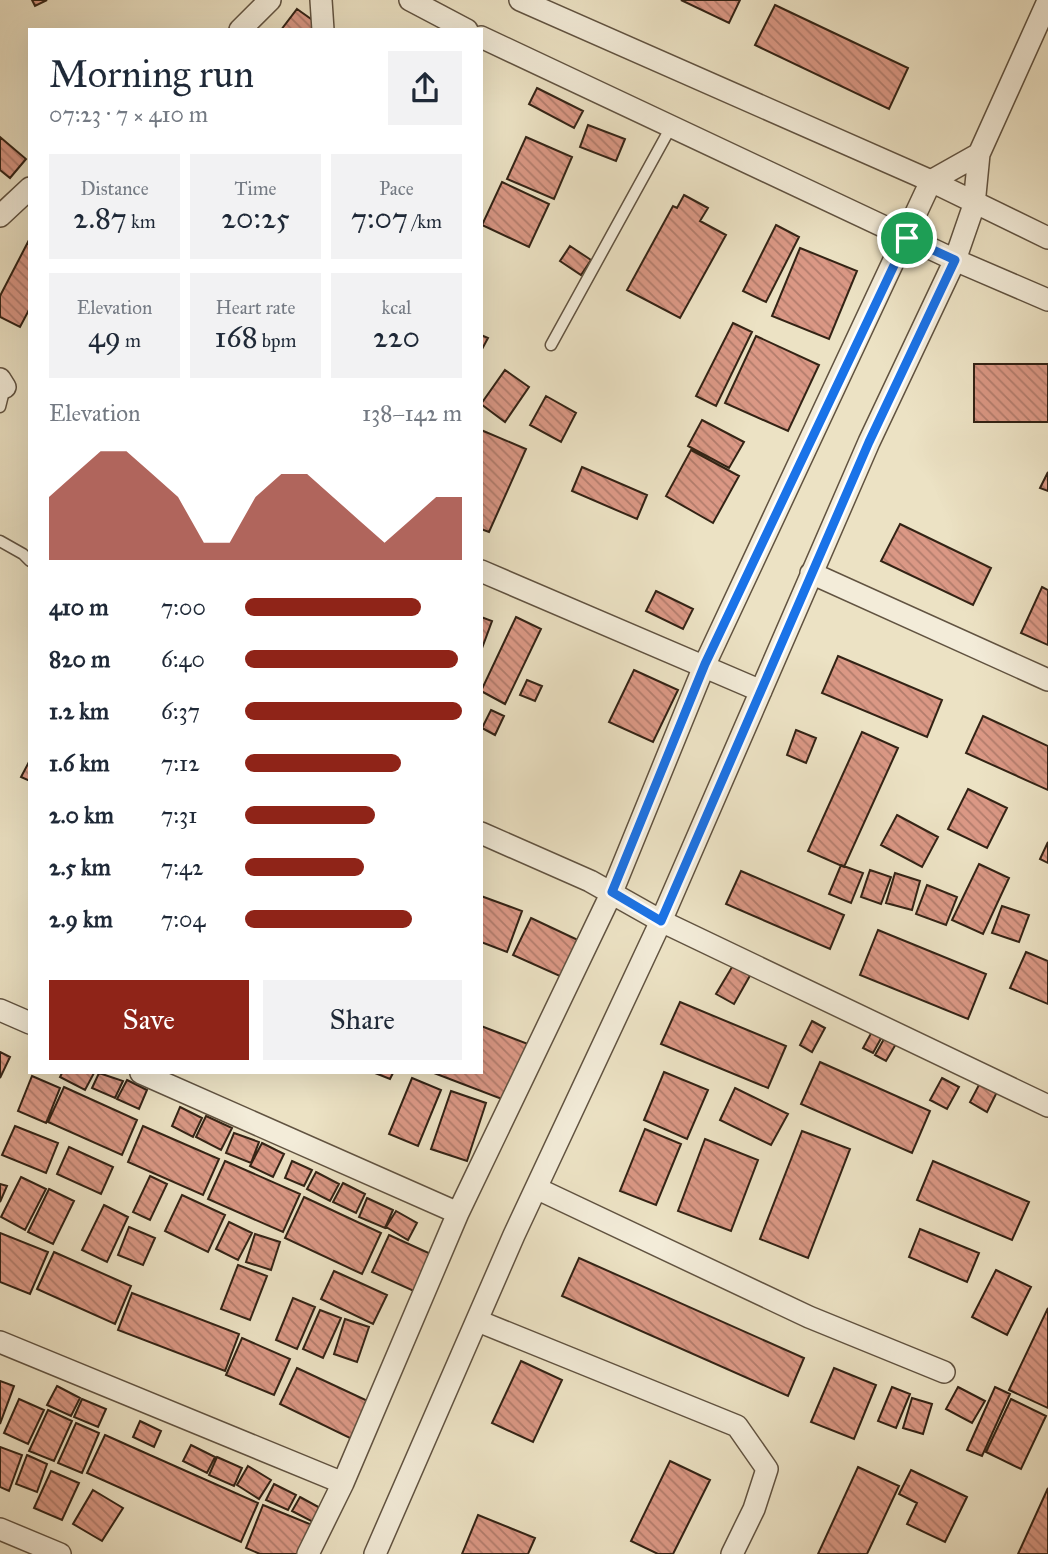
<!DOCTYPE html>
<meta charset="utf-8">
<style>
body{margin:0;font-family:"IM FELL Great Primer",serif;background:#f2f2f3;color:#1f2937;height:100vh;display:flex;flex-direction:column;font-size:26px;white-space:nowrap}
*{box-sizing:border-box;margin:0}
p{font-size:23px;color:#747a83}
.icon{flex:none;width:38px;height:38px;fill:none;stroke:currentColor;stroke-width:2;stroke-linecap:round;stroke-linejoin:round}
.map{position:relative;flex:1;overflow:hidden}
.drawer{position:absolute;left:28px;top:28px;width:455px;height:1046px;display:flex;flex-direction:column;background:#fff;border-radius:0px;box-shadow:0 7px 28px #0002}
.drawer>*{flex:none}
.pin{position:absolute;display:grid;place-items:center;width:60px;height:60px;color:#fff;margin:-30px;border:4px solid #fff;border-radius:50%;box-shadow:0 2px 7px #0007}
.round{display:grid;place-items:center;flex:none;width:74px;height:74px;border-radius:0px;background:#f2f2f3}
.head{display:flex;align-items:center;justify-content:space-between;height:119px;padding:0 21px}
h1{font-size:38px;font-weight:600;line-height:52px}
.stats{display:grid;grid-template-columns:repeat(3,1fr);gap:10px;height:119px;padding:7px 21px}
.stats div{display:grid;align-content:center;border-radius:0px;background:#f2f2f3;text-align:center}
.stats b{font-size:30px;font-weight:600}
.stats small{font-size:19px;font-weight:400}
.stats p{font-size:19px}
.chart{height:196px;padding:14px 21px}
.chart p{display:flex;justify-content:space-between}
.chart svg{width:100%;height:126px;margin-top:7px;fill:#8f2418;opacity:.7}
.primary-button{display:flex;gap:14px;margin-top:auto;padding:14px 21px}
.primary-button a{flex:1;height:80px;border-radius:0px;background:#8f2418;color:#fff;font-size:28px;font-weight:600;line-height:80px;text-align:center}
.primary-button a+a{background:#f2f2f3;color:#1f2937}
ul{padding:0 21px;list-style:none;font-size:23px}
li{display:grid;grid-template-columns:112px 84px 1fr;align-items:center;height:52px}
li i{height:18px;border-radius:9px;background:#8f2418}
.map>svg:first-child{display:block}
</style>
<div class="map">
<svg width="1048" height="1554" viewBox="0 0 1048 1554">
<defs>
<pattern id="building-back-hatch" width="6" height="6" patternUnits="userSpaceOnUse" patternTransform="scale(1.75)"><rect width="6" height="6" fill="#db9885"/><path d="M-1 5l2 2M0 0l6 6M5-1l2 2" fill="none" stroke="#b27c6c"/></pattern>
</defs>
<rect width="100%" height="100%" fill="#ece2c4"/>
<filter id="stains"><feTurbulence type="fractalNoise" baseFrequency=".00286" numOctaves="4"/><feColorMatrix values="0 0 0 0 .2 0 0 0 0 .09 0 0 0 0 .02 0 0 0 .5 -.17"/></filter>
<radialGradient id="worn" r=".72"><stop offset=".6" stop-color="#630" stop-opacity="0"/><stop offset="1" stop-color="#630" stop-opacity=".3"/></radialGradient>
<path fill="url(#building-back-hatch)" stroke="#332315" stroke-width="2" d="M32,0H47L35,6Z
M681,0H740L729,23Z
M775,5L908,68L889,109L755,45Z
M297,9L318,24L313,30H281Z
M537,88L583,111L574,128L529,104Z
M588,125L625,139L616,161L580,147Z
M0,137L26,159L10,178L0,170Z
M526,137L572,157L554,199L507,179Z
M502,182L549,204L529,247L482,225Z
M684,195L708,208L700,221L726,235L680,318L627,290L673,206L677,208Z
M776,225L799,237L766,302L743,291Z
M29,240L30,308L20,327L0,317V296Z
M570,246L591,260L581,275L560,261Z
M800,248L857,271L829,339L772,316Z
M733,323L752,332L716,406L696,396Z
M481,335L488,338L481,351Z
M756,336L819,365L788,431L725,403Z
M974,364H1048V422H974Z
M505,370L529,387L505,422L481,404Z
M546,396L576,413L561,442L530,425Z
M702,420L744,442L729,468L688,446Z
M481,430L526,449L489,532L481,529Z
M691,450L739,476L713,523L666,496Z
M582,467L647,495L637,519L572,491Z
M1048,472V491L1040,488Z
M900,524L991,568L973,605L881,561Z
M1042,587L1048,590V645L1021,633Z
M656,591L693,609L683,629L646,611Z
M481,617L492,621L481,651Z
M516,617L541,629L505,704L481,691Z
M838,656L942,700L927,737L822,693Z
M634,670L678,690L653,742L609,722Z
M527,680L542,686L535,701L520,695Z
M491,710L504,716L495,735L482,728Z
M983,716L1048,746V790L966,753Z
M796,730L816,738L806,763L787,755Z
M862,732L898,748L844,867L808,851Z
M30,760V781L21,777Z
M968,789L1007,808L987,848L948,829Z
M897,815L938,837L922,867L881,845Z
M1048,842V863L1040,859Z
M979,864L1009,878L983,934L952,920Z
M841,865L863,873L851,903L829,894Z
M870,870L891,877L881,904L861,897Z
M741,871L844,915L830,949L726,904Z
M895,873L920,881L912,910L886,903Z
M927,885L957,897L946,925L916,914Z
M481,896L522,911L507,952L481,942Z
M1002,906L1029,915L1019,942L992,933Z
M531,918L580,941L562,977L513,955Z
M878,930L986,974L968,1019L860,975Z
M1026,952L1048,961V1004L1010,988Z
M735,962L752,972L734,1004L716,994Z
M680,1002L786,1046L768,1088L661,1044Z
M812,1021L825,1028L812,1052L800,1045Z
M481,1026L528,1044L507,1101L434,1073H481Z
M874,1028L884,1033L873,1053L863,1048Z
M889,1030L900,1037L886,1061L875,1055Z
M0,1052L10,1057L0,1078Z
M820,1062L930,1111L912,1153L801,1104Z
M664,1072L708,1090L687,1139L644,1120Z
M62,1073H94L85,1090L60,1077Z
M99,1073L123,1081L115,1098L92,1088Z
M375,1073H393L390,1079Z
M32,1076L60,1088L46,1123L18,1111Z
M412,1078L441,1090L418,1146L389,1134Z
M942,1078L959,1087L947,1109L930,1100Z
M127,1080L147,1090L139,1109L117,1099Z
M981,1081L998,1090L987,1112L970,1102Z
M64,1087L137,1120L122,1155L48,1122Z
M735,1088L788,1114L771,1145L720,1120Z
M451,1091L486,1103L467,1161L431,1149Z
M180,1107L202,1118L193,1137L172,1126Z
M206,1116L232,1128L221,1150L196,1137Z
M15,1126L58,1143L46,1173L2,1155Z
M143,1126L219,1159L203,1195L128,1162Z
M645,1129L681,1144L656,1205L620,1191Z
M802,1131L850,1149L808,1258L760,1239Z
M234,1133L259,1142L251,1163L226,1153Z
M705,1139L758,1160L731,1231L678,1211Z
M262,1143L284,1154L273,1177L250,1166Z
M69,1147L113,1167L101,1194L57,1174Z
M225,1161L300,1194L283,1232L208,1199Z
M292,1161L312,1170L304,1186L285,1178Z
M933,1161L1029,1202L1012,1240L917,1200Z
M316,1172L339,1184L330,1201L307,1189Z
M150,1176L167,1184L150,1220L133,1212Z
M21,1177L46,1189L25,1230L1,1217Z
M343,1183L365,1194L356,1213L333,1202Z
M0,1184L7,1186L0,1202Z
M49,1189L74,1201L53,1244L28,1232Z
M182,1195L225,1215L208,1252L165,1231Z
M304,1197L381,1233L362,1274L285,1238Z
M367,1198L393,1210L385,1228L359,1217Z
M104,1205L128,1217L107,1262L82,1250Z
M396,1211L417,1223L408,1240L386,1227Z
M229,1222L252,1233L238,1260L216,1249Z
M129,1227L155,1238L143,1265L118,1255Z
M920,1229L979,1253L967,1282L909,1257Z
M0,1233L48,1252L30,1294L0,1282Z
M255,1234L280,1242L271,1270L246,1262Z
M389,1235L433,1255L416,1292L372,1272Z
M54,1252L131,1286L115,1324L37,1289Z
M579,1258L804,1358L788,1396L562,1296Z
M238,1265L267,1276L250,1320L221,1309Z
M996,1270L1031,1287L1007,1335L972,1317Z
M334,1271L387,1295L373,1324L321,1299Z
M132,1293L239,1334L225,1371L118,1330Z
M293,1298L315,1307L297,1349L276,1340Z
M1048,1308V1408L1009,1390Z
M320,1310L341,1318L323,1358L303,1349Z
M345,1319L369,1327L357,1362L334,1354Z
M242,1338L290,1359L274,1395L226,1375Z
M521,1361L562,1380L533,1442L492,1423Z
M297,1368L372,1403L354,1440L280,1404Z
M834,1368L876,1385L854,1439L811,1422Z
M0,1381L14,1386L0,1424Z
M57,1386L80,1398L71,1416L47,1405Z
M892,1387L910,1394L896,1428L878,1421Z
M958,1387L985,1401L972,1423L946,1409Z
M995,1387L1010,1394L982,1456L967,1450Z
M912,1398L932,1404L923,1434L903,1428Z
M19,1399L44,1410L28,1444L4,1433Z
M82,1399L106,1409L98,1427L74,1417Z
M1011,1399L1046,1416L1021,1469L986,1452Z
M48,1410L72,1421L54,1461L29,1451Z
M140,1421L161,1431L154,1447L133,1437Z
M76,1423L99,1433L82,1473L58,1463Z
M105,1435L258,1503L241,1542L87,1473Z
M191,1445L215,1457L207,1473L183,1461Z
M0,1447L22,1455L9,1491L0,1487Z
M27,1455L47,1464L37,1492L16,1484Z
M217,1457L242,1468L234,1486L209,1475Z
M670,1461L710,1480L673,1554H658L631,1541Z
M248,1466L271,1480L259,1499L237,1485Z
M858,1467L899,1486L867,1554H818Z
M911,1470L967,1497L945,1542L907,1524L917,1503L899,1494Z
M51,1471L79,1483L62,1520L34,1508Z
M274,1484L296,1495L288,1510L266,1500Z
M1048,1488V1554H1018Z
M93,1490L123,1508L102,1541L73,1524Z
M300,1497L322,1509L315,1523L292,1511Z
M263,1505L317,1527L305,1554H260L246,1548Z
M478,1515L535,1538L528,1554H462Z"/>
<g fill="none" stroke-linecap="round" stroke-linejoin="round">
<g stroke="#615341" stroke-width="13">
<path id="service" d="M551,345L672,125
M0,407L5,387
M0,541L23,554L30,561"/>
</g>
<g stroke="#615341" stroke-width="24">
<path id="minor" d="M321,0L323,30
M410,0L467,30
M520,0L931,181L1048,238
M240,30L270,0
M481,37L955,260L1048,300
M0,216L30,188
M0,379L5,387
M481,571L761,691
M811,573L1048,680
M481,833L590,881L661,921L1048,1106
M0,1010L30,1023
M141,1073L458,1213
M538,1189L809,1317L944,1372
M478,1321L737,1426L767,1469L754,1509L732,1554
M0,1342L343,1483
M0,1529L60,1554
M308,1554L343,1483L458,1213L612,892L705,664L931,181L979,154
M375,1554L514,1235L661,921L869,442L955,260L974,205L979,154L1048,1"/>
</g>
<use href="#service" stroke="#f3ecd9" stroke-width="10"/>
<use href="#minor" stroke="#f3ecd9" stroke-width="21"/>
</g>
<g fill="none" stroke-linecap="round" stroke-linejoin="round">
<g stroke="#fff" stroke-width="14">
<path id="route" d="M907,238L955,260L869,442L661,921L612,892L705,664Z"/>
</g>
<use href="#route" stroke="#1a73e8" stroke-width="9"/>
</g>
<rect width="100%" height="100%" filter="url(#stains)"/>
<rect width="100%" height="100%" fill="url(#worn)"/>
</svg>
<div class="pin" style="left:907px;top:238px;background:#1e9e55"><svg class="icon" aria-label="arrive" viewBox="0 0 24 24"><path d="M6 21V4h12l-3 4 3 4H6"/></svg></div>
<section class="drawer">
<div class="head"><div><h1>Morning run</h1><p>07:23 · 7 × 410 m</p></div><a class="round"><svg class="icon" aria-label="share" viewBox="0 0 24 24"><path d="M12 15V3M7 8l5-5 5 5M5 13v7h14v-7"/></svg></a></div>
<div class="stats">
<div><p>Distance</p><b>2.87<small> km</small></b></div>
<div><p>Time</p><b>20:25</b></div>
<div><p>Pace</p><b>7:07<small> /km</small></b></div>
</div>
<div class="stats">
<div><p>Elevation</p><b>49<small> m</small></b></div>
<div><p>Heart rate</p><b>168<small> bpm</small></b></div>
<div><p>kcal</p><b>220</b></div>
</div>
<div class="chart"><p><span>Elevation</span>138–142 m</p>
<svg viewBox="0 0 160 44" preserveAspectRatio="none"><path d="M0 44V22L10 14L20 6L30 6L40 14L50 22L60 38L70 38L80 22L90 14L100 14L110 22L120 30L130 38L140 30L150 22L160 22V44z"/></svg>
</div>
<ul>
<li><b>410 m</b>7:00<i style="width:81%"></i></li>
<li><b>820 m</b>6:40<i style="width:98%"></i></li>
<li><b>1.2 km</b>6:37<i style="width:100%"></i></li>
<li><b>1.6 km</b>7:12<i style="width:72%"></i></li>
<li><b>2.0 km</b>7:31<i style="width:60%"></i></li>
<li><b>2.5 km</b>7:42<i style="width:55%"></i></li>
<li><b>2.9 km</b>7:04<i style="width:77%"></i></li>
</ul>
<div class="primary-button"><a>Save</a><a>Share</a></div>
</section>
</div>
